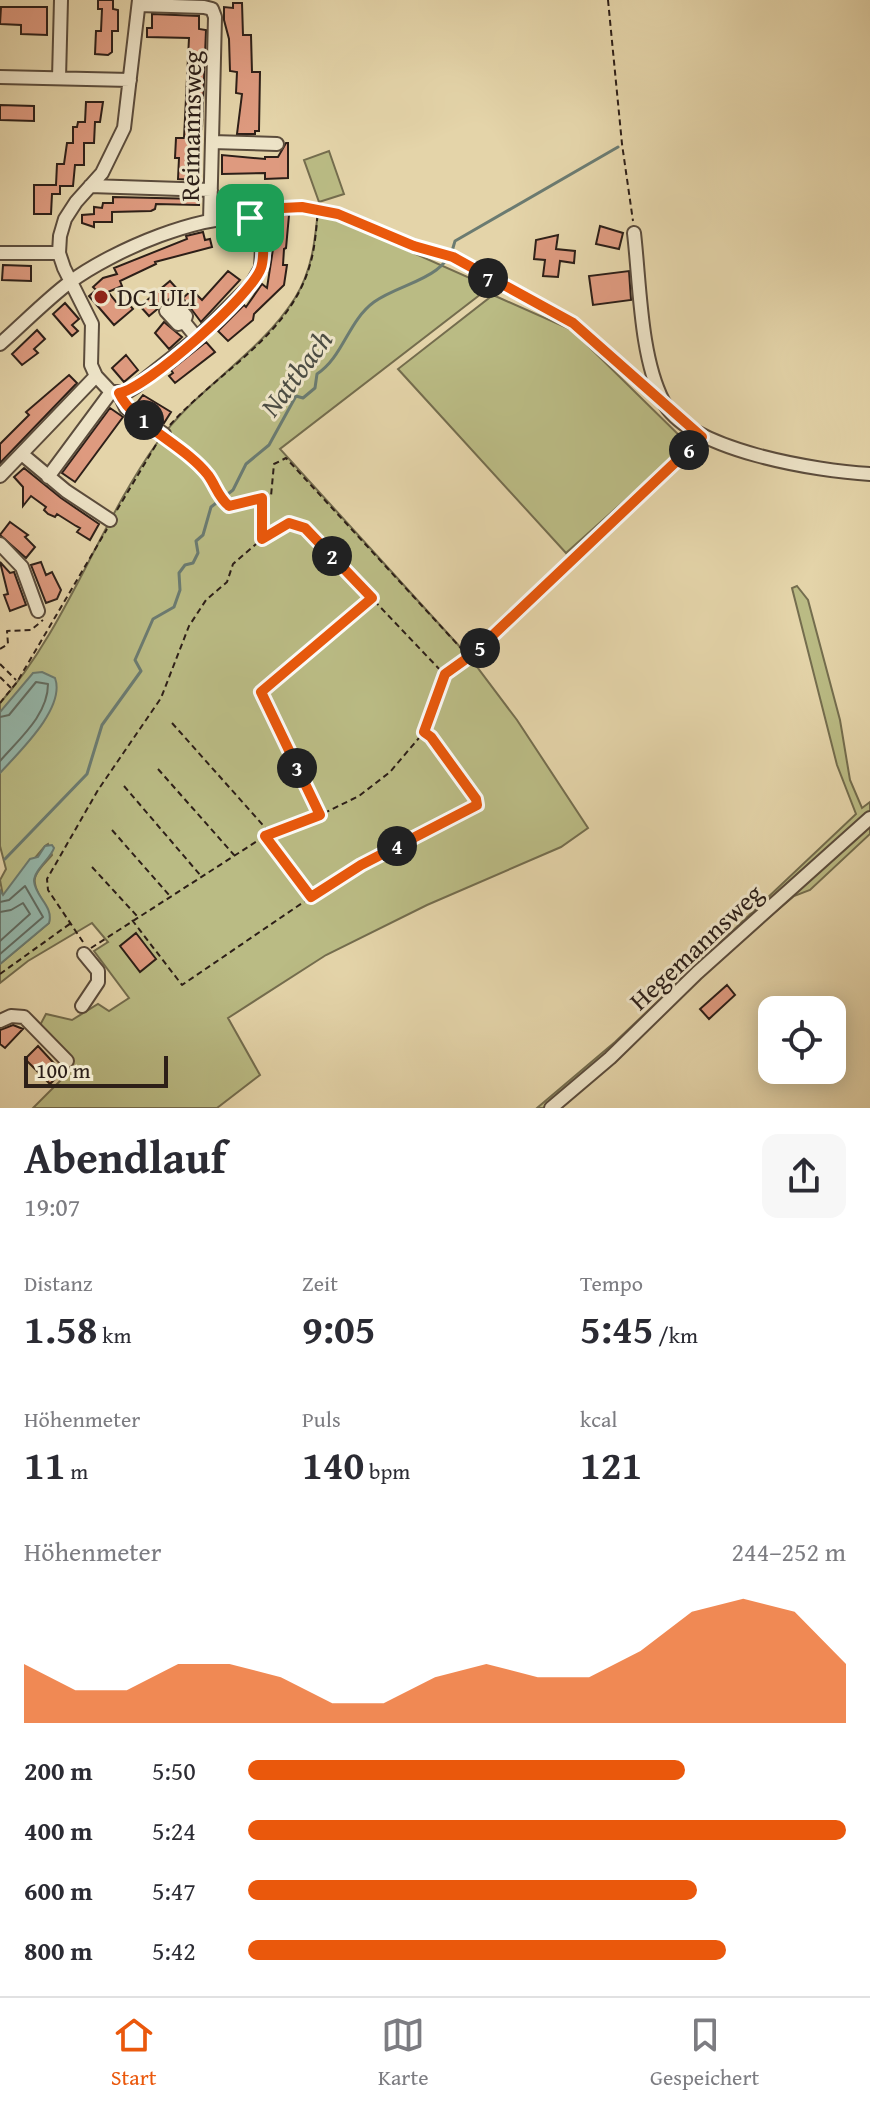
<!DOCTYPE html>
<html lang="de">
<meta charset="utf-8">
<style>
body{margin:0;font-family:"Gentium Book Plus",serif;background:#f7f7f7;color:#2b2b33;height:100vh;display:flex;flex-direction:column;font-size:30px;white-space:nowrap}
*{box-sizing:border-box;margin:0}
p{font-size:26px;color:#7c7c81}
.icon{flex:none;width:44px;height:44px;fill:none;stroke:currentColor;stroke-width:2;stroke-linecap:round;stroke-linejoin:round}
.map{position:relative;height:1108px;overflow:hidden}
.drawer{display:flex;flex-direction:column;background:#fff;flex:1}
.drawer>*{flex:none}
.tools{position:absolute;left:758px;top:996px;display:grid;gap:16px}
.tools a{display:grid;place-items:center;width:88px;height:88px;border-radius:16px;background:#fff;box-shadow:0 4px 20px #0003;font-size:40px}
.scale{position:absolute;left:24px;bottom:20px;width:144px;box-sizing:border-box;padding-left:8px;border:4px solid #2d1f18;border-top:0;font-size:22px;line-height:28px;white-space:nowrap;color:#2d1f18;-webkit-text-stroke:6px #ede3c7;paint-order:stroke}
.pin{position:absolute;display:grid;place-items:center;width:68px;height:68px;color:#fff;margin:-34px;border-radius:16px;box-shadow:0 4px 12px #0006}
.km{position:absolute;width:40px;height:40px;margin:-20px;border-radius:50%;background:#222;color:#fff;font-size:22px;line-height:40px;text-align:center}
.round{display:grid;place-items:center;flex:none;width:84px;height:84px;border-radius:16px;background:#f7f7f7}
.overview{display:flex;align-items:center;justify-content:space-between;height:136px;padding:0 24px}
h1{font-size:44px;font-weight:800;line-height:60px}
.metrics{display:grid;grid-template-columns:repeat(3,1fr);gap:12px;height:136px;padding:8px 24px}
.metrics div{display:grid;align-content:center}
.metrics b{font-size:40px;font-weight:800}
.metrics small{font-size:22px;font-weight:400}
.metrics p{font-size:22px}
.chart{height:224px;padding:16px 24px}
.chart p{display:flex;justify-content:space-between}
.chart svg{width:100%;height:144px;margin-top:8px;fill:#ea580c;opacity:.7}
ul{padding:0 24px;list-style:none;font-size:26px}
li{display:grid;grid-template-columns:128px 96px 1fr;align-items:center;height:60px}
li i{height:20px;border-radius:10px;background:#ea580c}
.menu{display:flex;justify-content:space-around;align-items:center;height:112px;border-top:2px solid #e1e1e2;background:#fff;font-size:22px;color:#7c7c81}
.menu a{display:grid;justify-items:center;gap:4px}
.menu .active{color:#ea580c}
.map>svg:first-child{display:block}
</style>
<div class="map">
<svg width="870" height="1108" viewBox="0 0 870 1108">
<rect width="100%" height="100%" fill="#e4d4a9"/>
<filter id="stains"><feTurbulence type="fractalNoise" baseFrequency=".0025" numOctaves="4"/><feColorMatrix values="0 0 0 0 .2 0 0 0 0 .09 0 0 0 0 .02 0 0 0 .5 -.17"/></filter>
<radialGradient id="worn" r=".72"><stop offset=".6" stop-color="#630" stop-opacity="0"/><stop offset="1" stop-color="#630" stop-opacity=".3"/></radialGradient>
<path fill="#babb84" stroke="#746d4e" stroke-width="2" d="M329,151L344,194L319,202L304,160Z
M318,210L338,214L414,246L409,251L490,287L280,449L471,659L517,720L588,828L561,847L427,905L326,955L228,1018L260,1075L217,1108H33L74,1067L39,1027L46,1014L72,1020L98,1004L109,1011L129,998L94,951L108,942L92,923L28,961L0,983V964L49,923C52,907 29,889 36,875C39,868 47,861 52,855L48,844L45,846L3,896L0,880L6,869L0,846V703C65,631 100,522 157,443C196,388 259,355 295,298C312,271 315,241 318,210Z
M493,295L572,330L688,444L566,553L398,369Z
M797,586L808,600L840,720L850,780L862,808L870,802V834L810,890L794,896L760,925L745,927L565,1092L545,1108H537L615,1042L856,814L837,765L792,588Z"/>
<path fill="#95b8ac" stroke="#6b7b71" stroke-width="2" d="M42,672L55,678C66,708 19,752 0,773V712L33,673Z
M52,845L54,848C51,858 34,870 34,881C35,897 54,906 49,923L0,964V890L3,895L30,859L38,857L45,846Z"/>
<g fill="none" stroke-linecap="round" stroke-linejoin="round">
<path stroke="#616c62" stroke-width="2" d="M0,717L9,715L36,682L48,684C48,715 19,739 0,761
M0,902L9,900L25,886L43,917L0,954
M0,912L11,910L23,903L30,914L0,941"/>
<path stroke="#6b7b71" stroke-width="3" d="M5,859L87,774L102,725L141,671L135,660L153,619L174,607L180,590L179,573L185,565L193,563L198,553L196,541L203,535L211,507L233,490L246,464L269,445L296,396L303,398L315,388L317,374C343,357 348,321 374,302C402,282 447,280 455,241L618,147"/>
</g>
<path fill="#de9a7f" stroke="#2d1f18" stroke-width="2" d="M98,0H113V9L118,10V31H112V52L108,55L95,54L96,31H101L102,9H98Z
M233,3H242L243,35H251L252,72H260L259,131H255V134H237L242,94L236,93L237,72L230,71L229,39L224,20V7L233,8Z
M47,7V35L21,34V25L0,24L1,7Z
M152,14L199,16V29L206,30L202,129L194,128L195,180L178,179L179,158H175L176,138H184L189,38L147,37V28H152Z
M86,102H103L100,122H95L94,143H84V165H75L73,186H60V194H52L51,214H34V185H56L57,164H64L67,143H73V127H77L78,122H85Z
M0,105L34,106V121L0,120Z
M286,143H288V178L265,179V173L222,174V155L265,159V157H278Z
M113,197L199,199V205L156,204L155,209L151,211L112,212V222H94V227L82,223V215L94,214V207L102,208L103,203H113Z
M273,214L289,215L286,248L284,249L283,265H287L284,285L254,314L253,320L228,341L218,331L244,305L246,307L262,284L267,288L273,249Z
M600,226L623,233L619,249L596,244Z
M203,232L205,240L210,239L212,247L155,262L156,264L120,281L122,286L108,292L121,308L128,303L133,309L114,325L89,296L96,290L93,287L103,278L117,274L114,268L187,239L186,236Z
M558,235L556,249L575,251L574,263L560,261L558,277L543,276L545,260L534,259L536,240Z
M3,265L31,266V281L2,280Z
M228,271L240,280L201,322L183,298L192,290L202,300Z
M629,271L631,300L593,305L589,276Z
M170,281L179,291L149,316L140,306Z
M65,303L79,319L72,325L78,331L72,336L53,314Z
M164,322L182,337L169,349L155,333Z
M37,330L45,339L34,349L38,353L22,365L12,354Z
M206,342L215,352L175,383L169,376L173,373L171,370Z
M126,355L138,370L124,382L112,368Z
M69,375L77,383L0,463V444L29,415L26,412Z
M143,395L171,412L164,423L136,404Z
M110,408L123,417L75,482L62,473Z
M24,468L61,498L99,524L90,540L77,532L80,528L76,526L57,514L55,517L48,514L44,510L46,507L31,496L23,506V487L14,477Z
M10,522L28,535L25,537L35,547L26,558L0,535Z
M0,562L10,573L14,572L26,605L10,611L4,595L8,594Z
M41,562L46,575L52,572L61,590L57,599L46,603L31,565Z
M136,933L156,959L140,972L120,946Z
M727,985L735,995L709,1019L700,1009Z
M13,1025L23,1029L5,1048L0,1044V1030Z
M38,1046L62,1072L50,1084L25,1059Z"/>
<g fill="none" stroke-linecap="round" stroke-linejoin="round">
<g stroke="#5b4c3c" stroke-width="16">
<path id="minor" d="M139,5L204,7L212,9L215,17L210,221
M0,77L130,80
M59,78L61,0
M212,142L277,144
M90,186L211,190
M634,233C640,284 640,356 663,401C688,451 818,471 870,474
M0,253H59
M184,322L186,316L176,304L166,311L178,324L184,322L197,338
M0,344C23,324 46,300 70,282C112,251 205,210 257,219L263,225L261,268L251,285L197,338L135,387L127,392H111L96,376L91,365L92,324L64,268L59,253L60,236L65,219L76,202L102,173L124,128L139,0
M119,393L126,408L164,434
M23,455L66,491L110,520
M0,476L96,376
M48,477L111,392
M0,544L22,567L38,611
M82,1006L98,982V971L84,954
M0,1021L11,1016L24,1017L67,1061
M551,1108L610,1058L697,973L870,818"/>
</g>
<path stroke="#2d1f18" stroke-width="2" stroke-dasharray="6 4" stroke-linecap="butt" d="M608,0L622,144L633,221
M261,210L302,207L338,214L414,246L453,257L573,323L645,386
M170,425C214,375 286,338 308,271C315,251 316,231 318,210
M169,441L208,475L219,497L224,494L229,506L271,496L274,464L286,458L469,657
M219,497L228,505
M261,498L262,538
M117,510L157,443
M0,649L8,644L7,631L31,630L43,620
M0,664L16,680
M0,677L11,688
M0,703L17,682L107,529
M172,723L270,833
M158,769L234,855
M124,786L201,876
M320,815L261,692L371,599
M112,830L169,895
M92,867L137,916
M312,896L361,865L477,805L476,799L425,733
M132,920L182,985L311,897L266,837
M83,942L48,890L47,879L98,790L161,698L189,626L206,600L227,582L233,564L271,531L289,523L305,528L443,673
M91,948L265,836L320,815L359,796L390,772L424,732L445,674L473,654L697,443
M0,974L71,923"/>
<use href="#minor" stroke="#ede3c7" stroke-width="12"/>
</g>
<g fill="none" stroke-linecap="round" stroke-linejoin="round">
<g stroke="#fff" stroke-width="16">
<path id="route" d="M302,207L338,214L414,246L453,257L573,323L702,437L473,654L445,674L424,732L431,737L476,799L477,805L361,865L311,897L265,836L320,815L261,692L372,598L305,528L289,523L262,539V498L229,506C218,497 216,486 208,475C185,445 134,425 119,393C146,389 252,295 261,268C265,256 263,238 263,225L250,218L263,209Z"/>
</g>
<use href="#route" stroke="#ea580c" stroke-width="10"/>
</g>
<circle fill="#8f2418" stroke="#ede3c7" stroke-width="3" cx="101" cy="297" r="8"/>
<g text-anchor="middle" stroke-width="6" stroke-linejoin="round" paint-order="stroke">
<g font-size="26" fill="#2d1f18" stroke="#ede3c7">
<text transform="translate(191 126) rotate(-89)" y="9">Reimannsweg</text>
<text transform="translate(696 947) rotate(-43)" y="9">Hegemannsweg</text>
</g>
<g font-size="26" fill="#2d1f18" stroke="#ede3c7" text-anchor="start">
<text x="117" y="306">DC1ULI</text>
</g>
<g font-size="28" font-style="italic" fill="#4c4d44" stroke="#ede3c7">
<text transform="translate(296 373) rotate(-53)" y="10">Nattbach</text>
</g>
</g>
<rect width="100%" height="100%" filter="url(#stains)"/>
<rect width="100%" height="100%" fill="url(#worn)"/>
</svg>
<div class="tools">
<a><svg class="icon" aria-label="locate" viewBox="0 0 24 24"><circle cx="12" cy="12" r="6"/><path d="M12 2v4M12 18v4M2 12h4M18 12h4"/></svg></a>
</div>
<div class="scale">100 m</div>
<div class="pin" style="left:250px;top:218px;background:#1e9e55"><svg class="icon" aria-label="arrive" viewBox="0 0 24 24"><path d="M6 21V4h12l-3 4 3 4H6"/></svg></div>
<b class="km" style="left:144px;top:420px">1</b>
<b class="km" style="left:332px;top:556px">2</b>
<b class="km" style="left:297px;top:768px">3</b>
<b class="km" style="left:397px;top:846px">4</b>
<b class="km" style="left:480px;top:648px">5</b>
<b class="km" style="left:689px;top:450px">6</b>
<b class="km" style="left:488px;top:278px">7</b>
</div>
<section class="drawer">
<div class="overview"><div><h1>Abendlauf</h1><p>19:07</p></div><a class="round"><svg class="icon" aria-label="share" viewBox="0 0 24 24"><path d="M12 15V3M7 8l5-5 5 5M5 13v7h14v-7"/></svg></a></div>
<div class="metrics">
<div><p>Distanz</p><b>1.58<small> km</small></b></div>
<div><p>Zeit</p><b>9:05</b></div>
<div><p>Tempo</p><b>5:45<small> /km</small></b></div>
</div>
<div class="metrics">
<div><p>Höhenmeter</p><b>11<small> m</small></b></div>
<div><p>Puls</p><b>140<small> bpm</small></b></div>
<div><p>kcal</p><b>121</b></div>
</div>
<div class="chart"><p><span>Höhenmeter</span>244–252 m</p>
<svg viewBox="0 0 160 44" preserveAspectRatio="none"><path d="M0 44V26L10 34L20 34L30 26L40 26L50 30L60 38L70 38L80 30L90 26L100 30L110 30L120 22L130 10L140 6L150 10L160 26V44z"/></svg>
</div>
<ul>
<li><b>200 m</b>5:50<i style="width:73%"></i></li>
<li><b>400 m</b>5:24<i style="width:100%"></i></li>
<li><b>600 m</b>5:47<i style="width:75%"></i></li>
<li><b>800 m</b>5:42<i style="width:80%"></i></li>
</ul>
</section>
<nav class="menu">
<a class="active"><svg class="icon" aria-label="home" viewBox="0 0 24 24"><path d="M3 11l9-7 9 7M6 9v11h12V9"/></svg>Start</a>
<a><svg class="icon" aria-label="map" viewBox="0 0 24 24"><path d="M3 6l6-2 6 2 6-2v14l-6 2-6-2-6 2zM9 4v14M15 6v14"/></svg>Karte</a>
<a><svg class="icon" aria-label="saved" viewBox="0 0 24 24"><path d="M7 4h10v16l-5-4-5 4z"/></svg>Gespeichert</a>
</nav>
